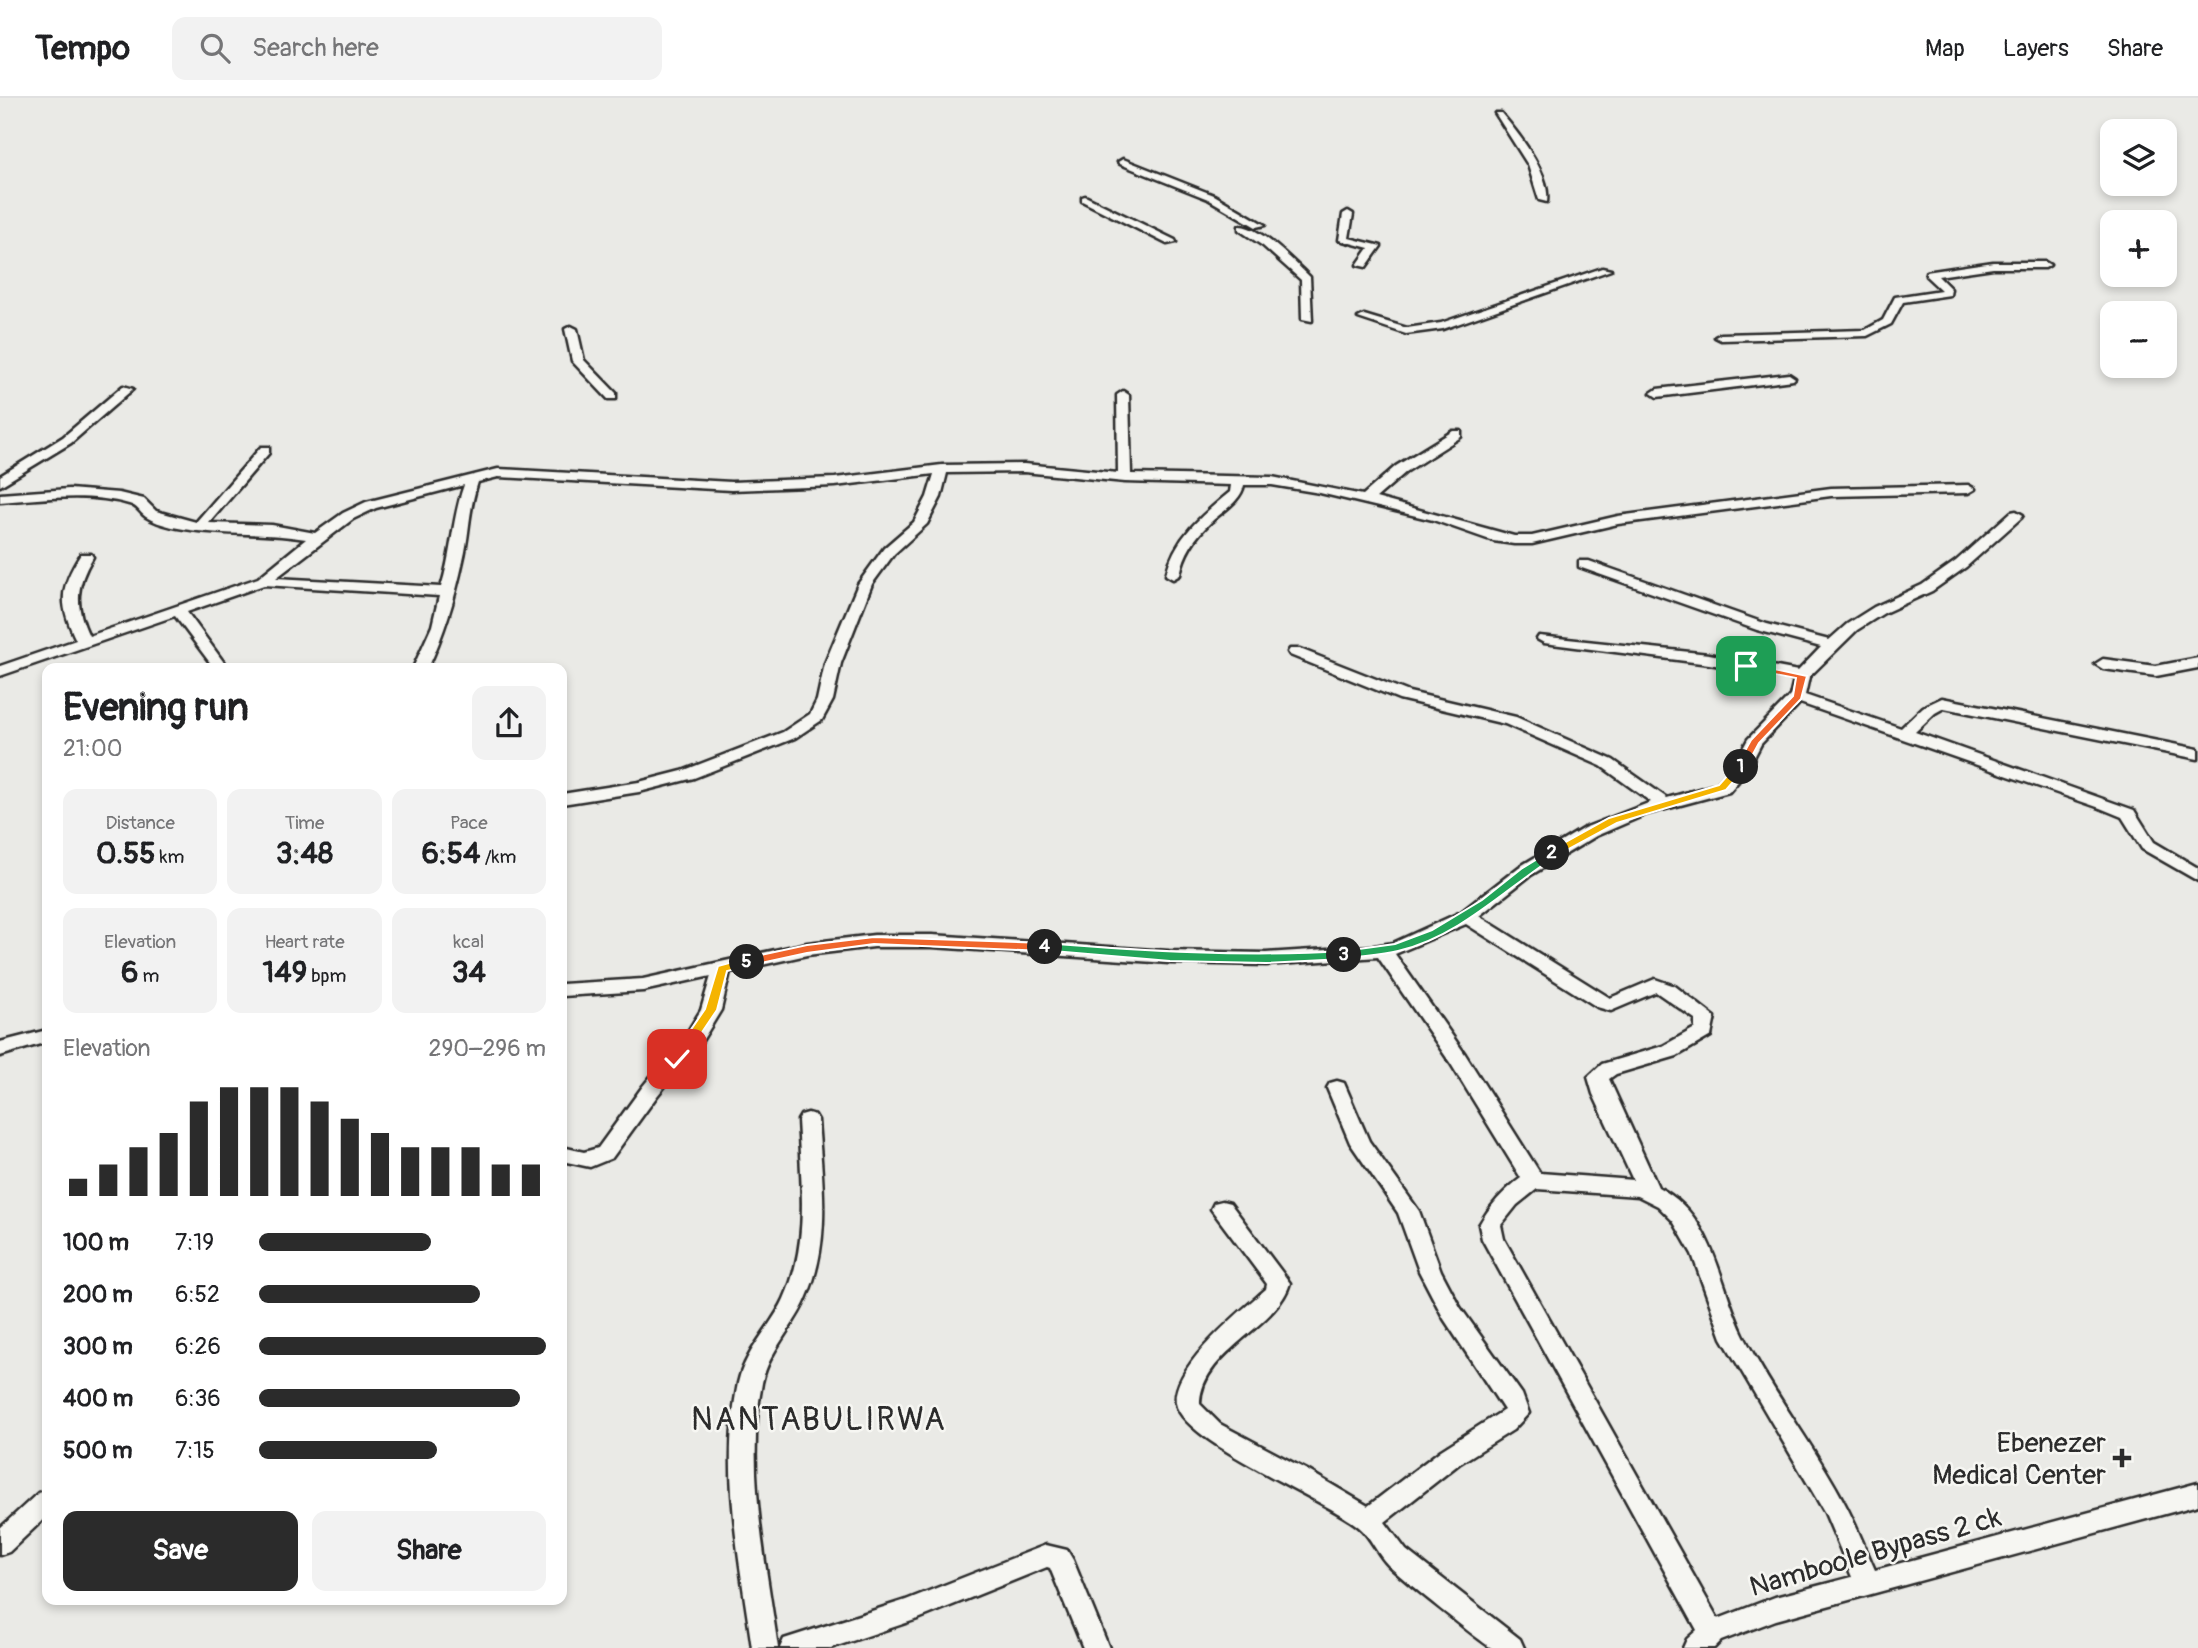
<!DOCTYPE html>
<meta charset="utf-8">
<style>
body{margin:0;font-family:Pangolin,sans-serif;background:#f2f2f2;color:#202124;height:100vh;display:flex;flex-direction:column;font-size:26px;white-space:nowrap}
*{box-sizing:border-box;margin:0}
p{font-size:23px;color:#757577}
.icon{flex:none;width:38px;height:38px;fill:none;stroke:currentColor;stroke-width:2;stroke-linecap:round;stroke-linejoin:round}
.map{position:relative;flex:1;overflow:hidden}
.details{position:absolute;left:42px;top:565px;width:525px;height:942px;display:flex;flex-direction:column;background:#fff;border-radius:14px;box-shadow:0 4px 10px #0003}
.details>*{flex:none}
.tools{position:absolute;left:2100px;top:21px;display:grid;gap:14px}
.tools a{display:grid;place-items:center;width:77px;height:77px;border-radius:14px;background:#fff;box-shadow:0 4px 10px #0003;font-size:35px}
.pin{position:absolute;display:grid;place-items:center;width:60px;height:60px;color:#fff;margin:-30px;border-radius:14px;box-shadow:0 4px 10px #0006}
.km{position:absolute;width:35px;height:35px;margin:-18px;border-radius:50%;background:#222;color:#fff;font-size:19px;line-height:35px;text-align:center}
.round{display:grid;place-items:center;flex:none;width:74px;height:74px;border-radius:14px;background:#f2f2f2}
.summary{display:flex;align-items:center;justify-content:space-between;height:119px;padding:0 21px}
h1{font-size:38px;font-weight:700;line-height:52px}
.stats{display:grid;grid-template-columns:repeat(3,1fr);gap:10px;height:119px;padding:7px 21px}
.stats div{display:grid;align-content:center;border-radius:14px;background:#f2f2f2;text-align:center}
.stats b{font-size:30px;font-weight:700}
.stats small{font-size:19px;font-weight:400}
.stats p{font-size:19px}
.chart{height:196px;padding:14px 21px}
.chart p{display:flex;justify-content:space-between}
.chart svg{width:100%;height:126px;margin-top:7px;stroke:#2b2b2b;stroke-width:6}
.action{display:flex;gap:14px;margin-top:auto;padding:14px 21px}
.action a{flex:1;height:80px;border-radius:14px;background:#2b2b2b;color:#fff;font-size:28px;font-weight:700;line-height:80px;text-align:center}
.action a+a{background:#f2f2f2;color:#202124}
ul{padding:0 21px;list-style:none;font-size:23px}
li{display:grid;grid-template-columns:112px 84px 1fr;align-items:center;height:52px}
li i{height:18px;border-radius:9px;background:#2b2b2b}
header{display:flex;align-items:center;gap:42px;box-sizing:border-box;height:98px;padding:0 35px;background:#fff;border-bottom:2px solid #e0e0e0}
header strong{font-size:33px}
nav{display:flex;gap:38px;margin-inline-start:auto;font-size:24px}
.search{width:490px;height:63px;background:#f2f2f2;display:flex;align-items:center;gap:18px;box-sizing:border-box;padding:0 24px;border-radius:14px;color:#757577;font-size:26px}
.map>svg:first-child{display:block}
</style>
<header>
<strong>Tempo</strong>
<div class="search"><svg class="icon" aria-label="search" viewBox="0 0 24 24"><circle cx="10" cy="10" r="6"/><path d="M15 15l6 6"/></svg>Search here</div>
<nav><a>Map</a><a>Layers</a><a>Share</a></nav>
</header>
<div class="map">
<svg width="2198" height="1550" viewBox="0 0 2198 1550">
<rect width="100%" height="100%" fill="#eaeae6"/>
<filter id="ink" filterUnits="userSpaceOnUse"><feTurbulence type="fractalNoise" baseFrequency=".0143" numOctaves="2"/><feDisplacementMap in="SourceGraphic" scale="14" xChannelSelector="R" yChannelSelector="G"/><feConvolveMatrix kernelMatrix="1 2 1 2 8 2 1 2 1" color-interpolation-filters="sRGB"/></filter>
<g filter="url(#ink)">
<g fill="none" stroke-linecap="round" stroke-linejoin="round">
<g stroke="#2b2b2b" stroke-width="5">
<path id="street" d="M1495,15H1501C1519,36 1551,76 1547,104L1539,102L1528,67Z
M1123,61L1214,97L1265,127L1256,129L1208,101L1120,66L1118,64Z
M1085,98L1175,142L1176,144L1167,146L1082,103V99Z
M1348,113L1353,116L1349,140L1381,148L1366,169L1357,167L1369,150L1339,142L1343,116Z
M1239,128C1259,127 1295,165 1310,179L1312,223L1302,221L1301,182L1263,148L1239,132Z
M1993,164H2045L2050,167L2045,170H1993L1938,178L1951,191L1950,197L1903,204L1891,226L1867,238L1721,242L1715,239L1721,236L1865,232L1883,222L1895,199L1941,192L1926,178V174Z
M1602,170L1611,172L1443,231L1406,236L1358,220L1364,217L1407,230L1441,225Z
M571,228L577,231L584,262L616,295V301H608L572,263L565,231Z
M1789,276L1795,280L1793,282L1657,299L1651,295L1657,291Z
M123,288L133,291L71,345L0,388V378L63,339Z
M1123,293L1129,297L1131,376L1272,379L1363,397L1396,368L1453,333H1461V339L1406,374L1376,400L1514,438H1532L1618,418L1831,390L1968,387L1975,391L1968,395L1831,398L1618,426L1532,446H1514L1493,443L1433,422L1320,395L1272,387H1244C1241,403 1223,413 1211,424C1195,439 1184,455 1180,477L1173,481L1166,477C1174,440 1202,417 1230,394L1231,387L1125,384L1024,374L947,375L941,399L927,426L894,456L872,486L841,565L833,602L822,622L795,640L694,680L639,694L562,706V696L639,684L682,673L783,634L810,616L817,602L825,565L858,486L884,450L914,424L927,399L934,376L835,388L731,392L498,379L478,384C468,414 470,434 463,463C455,500 444,536 428,570H413L432,528L439,498L264,487L187,514L228,570H214L175,518L0,578V568L76,542C59,506 59,490 81,456H91L93,459C76,487 74,507 89,538L258,480L306,441C270,435 234,437 198,433C182,431 160,428 146,419C139,414 138,408 129,406C88,394 42,401 0,404V396L69,391L119,395L144,401L156,413L196,424L261,349H269V355L209,425L272,427L315,435L343,415L366,404L498,371L731,384L835,380L942,367L1024,366L1118,375L1117,297ZM464,387C452,420 452,456 441,489L276,480L353,421L376,410Z
M2016,413L2023,417L2021,420L1966,469L1932,493L1884,515L1857,532L1809,579L1805,597L1901,630L1923,609L1942,600L2198,651V661L1944,610L1935,615L1915,634L2134,712L2154,744L2198,770V783L2142,751L2122,719L2100,710L1800,605L1761,646L1747,673L1729,694L1647,716L1596,738L1531,777L1479,818L1610,900L1655,881L1675,888L1715,919L1711,938L1677,958L1616,976L1609,981L1658,1089C1716,1119 1718,1186 1744,1238C1773,1296 1814,1347 1844,1404C1856,1426 1865,1450 1875,1472L2198,1385V1407L1776,1522L1721,1543L1714,1550H1683L1687,1541L1697,1532L1482,1141L1479,1127C1489,1109 1504,1092 1521,1080L1451,966L1378,859L1266,867L1169,865L932,849H874L807,857L730,874L721,912L702,943L657,998L612,1060L590,1069L562,1063V1049L584,1054L598,1050L643,988L688,933L701,912L711,878L643,893L562,898V886L643,881L807,845L874,837H932L1169,853L1266,855L1374,848L1393,845L1461,814L1519,769L1584,730L1651,704L1601,668L1505,626L1399,601L1290,557L1288,554L1290,551H1300L1409,594L1516,619L1613,662L1667,700L1717,686L1732,671L1748,641L1790,598L1794,581L1709,566L1544,545L1537,541L1539,538L1709,556L1798,573L1821,549L1757,532L1579,469V463H1589L1767,526L1829,542L1847,526L1874,509L1922,487L1956,463L2011,414ZM1466,826L1597,909L1611,913L1656,894L1695,921V930L1663,948L1602,966L1588,979L1593,996L1633,1082L1540,1075L1465,956L1395,856ZM1537,1091L1638,1098L1658,1108L1673,1123L1692,1156L1722,1240L1825,1415L1852,1479L1775,1499L1718,1521L1504,1141L1501,1127L1517,1107Z
M2198,560V570L2156,578L2103,571L2095,566L2103,561L2156,568Z
M47,932V944L0,958V944Z
M1337,983L1344,985L1369,1043L1419,1113L1441,1173L1460,1209L1522,1296L1529,1315L1513,1332L1459,1366L1385,1424L1406,1452L1520,1541L1524,1550C1515,1550 1501,1550 1492,1550C1486,1548 1396,1476 1388,1467C1377,1456 1371,1439 1359,1429C1324,1400 1182,1344 1176,1305C1171,1269 1241,1213 1266,1191L1267,1186L1211,1111L1214,1105L1222,1103L1230,1105L1290,1185C1277,1230 1200,1254 1200,1306L1220,1326L1307,1372L1368,1408L1441,1352L1504,1312L1444,1221L1419,1173L1398,1115L1350,1045L1327,990L1330,985Z
M808,1015L815,1017L818,1022C822,1082 832,1144 806,1201C794,1229 768,1254 762,1285C745,1372 766,1464 778,1550H752C740,1463 720,1372 738,1285C745,1253 771,1229 784,1201C810,1144 801,1083 798,1022L801,1017Z
M47,1391V1418L9,1454L0,1457V1430L38,1395Z
M1046,1447L1067,1452L1073,1462L1109,1550H1083L1050,1470L1047,1469L918,1521L831,1550H780L784,1541L906,1502Z"/>
</g>
<use href="#street" fill="#f6f6f2" fill-rule="evenodd"/>
</g>
</g>
<path fill="#f0652b" stroke="#fff" stroke-width="2" d="M1746,565L1807,578L1801,601L1759,645L1746,669L1741,672L1736,669L1751,642L1793,598L1796,580L1743,570L1742,568Z"/>
<path fill="#f5b400" stroke="#fff" stroke-width="2" d="M1737,667L1746,669L1726,692L1617,725L1556,758L1546,755L1609,720L1719,687Z"/>
<path fill="#22a559" stroke="#fff" stroke-width="2" d="M1552,752L1557,755L1556,758C1505,791 1459,839 1398,853C1381,857 1362,858 1344,861L1338,857L1344,853L1395,846L1432,832L1482,802L1521,771Z"/>
<path fill="#22a559" stroke="#fff" stroke-width="2" d="M1045,845C1145,853 1244,859 1344,853L1350,857L1344,861L1266,865L1170,863L1041,852L1039,849Z"/>
<path fill="#f0652b" stroke="#fff" stroke-width="2" d="M874,839L1045,845L1051,849L1045,853L874,846L807,855L747,868L741,864L747,860L807,847Z"/>
<path fill="#f5b400" stroke="#fff" stroke-width="2" d="M747,860L753,864L752,867L727,873L717,912L682,964H673L671,961L705,911L718,868Z"/>
<path fill="#2b2b2b" stroke="#f6f6f2" stroke-width="2.5" d="M2118.5 1349.5h7v7h7v7h-7v7h-7v-7h-7v-7h7z"/>
<g text-anchor="middle" stroke-width="5" stroke-linejoin="round" paint-order="stroke">
<g font-size="28" fill="#2b2b2b" stroke="#f6f6f2" text-anchor="end">
<text x="2106" y="1354">Ebenezer<tspan x="2106" dy="32">Medical Center</tspan></text>
</g>
<g font-size="28" fill="#2b2b2b" stroke="#f6f6f2">
<text transform="translate(1875 1453) rotate(-16)" y="10">Namboole Bypass 2 ck</text>
</g>
<g font-size="32" letter-spacing="2" fill="#2b2b2b" stroke="#f6f6f2">
<text x="819" y="1332">NANTABULIRWA</text>
</g>
</g>
</svg>
<div class="tools">
<a><svg class="icon" aria-label="layers" viewBox="0 0 24 24"><path d="M12 4l9 5-9 5-9-5zM3 14l9 5 9-5"/></svg></a>
<a>+</a>
<a>−</a>
</div>
<div class="pin" style="left:1746px;top:568px;background:#1e9e55"><svg class="icon" aria-label="arrive" viewBox="0 0 24 24"><path d="M6 21V4h12l-3 4 3 4H6"/></svg></div>
<div class="pin" style="left:677px;top:961px;background:#d93025"><svg class="icon" aria-label="check" viewBox="0 0 24 24"><path d="M5 12l5 5 9-10"/></svg></div>
<b class="km" style="left:1741px;top:669px">1</b>
<b class="km" style="left:1552px;top:755px">2</b>
<b class="km" style="left:1344px;top:857px">3</b>
<b class="km" style="left:1045px;top:849px">4</b>
<b class="km" style="left:747px;top:864px">5</b>
<section class="details">
<div class="summary"><div><h1>Evening run</h1><p>21:00</p></div><a class="round"><svg class="icon" aria-label="share" viewBox="0 0 24 24"><path d="M12 15V3M7 8l5-5 5 5M5 13v7h14v-7"/></svg></a></div>
<div class="stats">
<div><p>Distance</p><b>0.55<small> km</small></b></div>
<div><p>Time</p><b>3:48</b></div>
<div><p>Pace</p><b>6:54<small> /km</small></b></div>
</div>
<div class="stats">
<div><p>Elevation</p><b>6<small> m</small></b></div>
<div><p>Heart rate</p><b>149<small> bpm</small></b></div>
<div><p>kcal</p><b>34</b></div>
</div>
<div class="chart"><p><span>Elevation</span>290–296 m</p>
<svg viewBox="0 0 160 44" preserveAspectRatio="none"><path d="M5 44V38M15 44V33M25 44V27M35 44V22M45 44V11M55 44V6M65 44V6M75 44V6M85 44V11M95 44V17M105 44V22M115 44V27M125 44V27M135 44V27M145 44V33M155 44V33"/></svg>
</div>
<ul>
<li><b>100 m</b>7:19<i style="width:60%"></i></li>
<li><b>200 m</b>6:52<i style="width:77%"></i></li>
<li><b>300 m</b>6:26<i style="width:100%"></i></li>
<li><b>400 m</b>6:36<i style="width:91%"></i></li>
<li><b>500 m</b>7:15<i style="width:62%"></i></li>
</ul>
<div class="action"><a>Save</a><a>Share</a></div>
</section>
</div>
